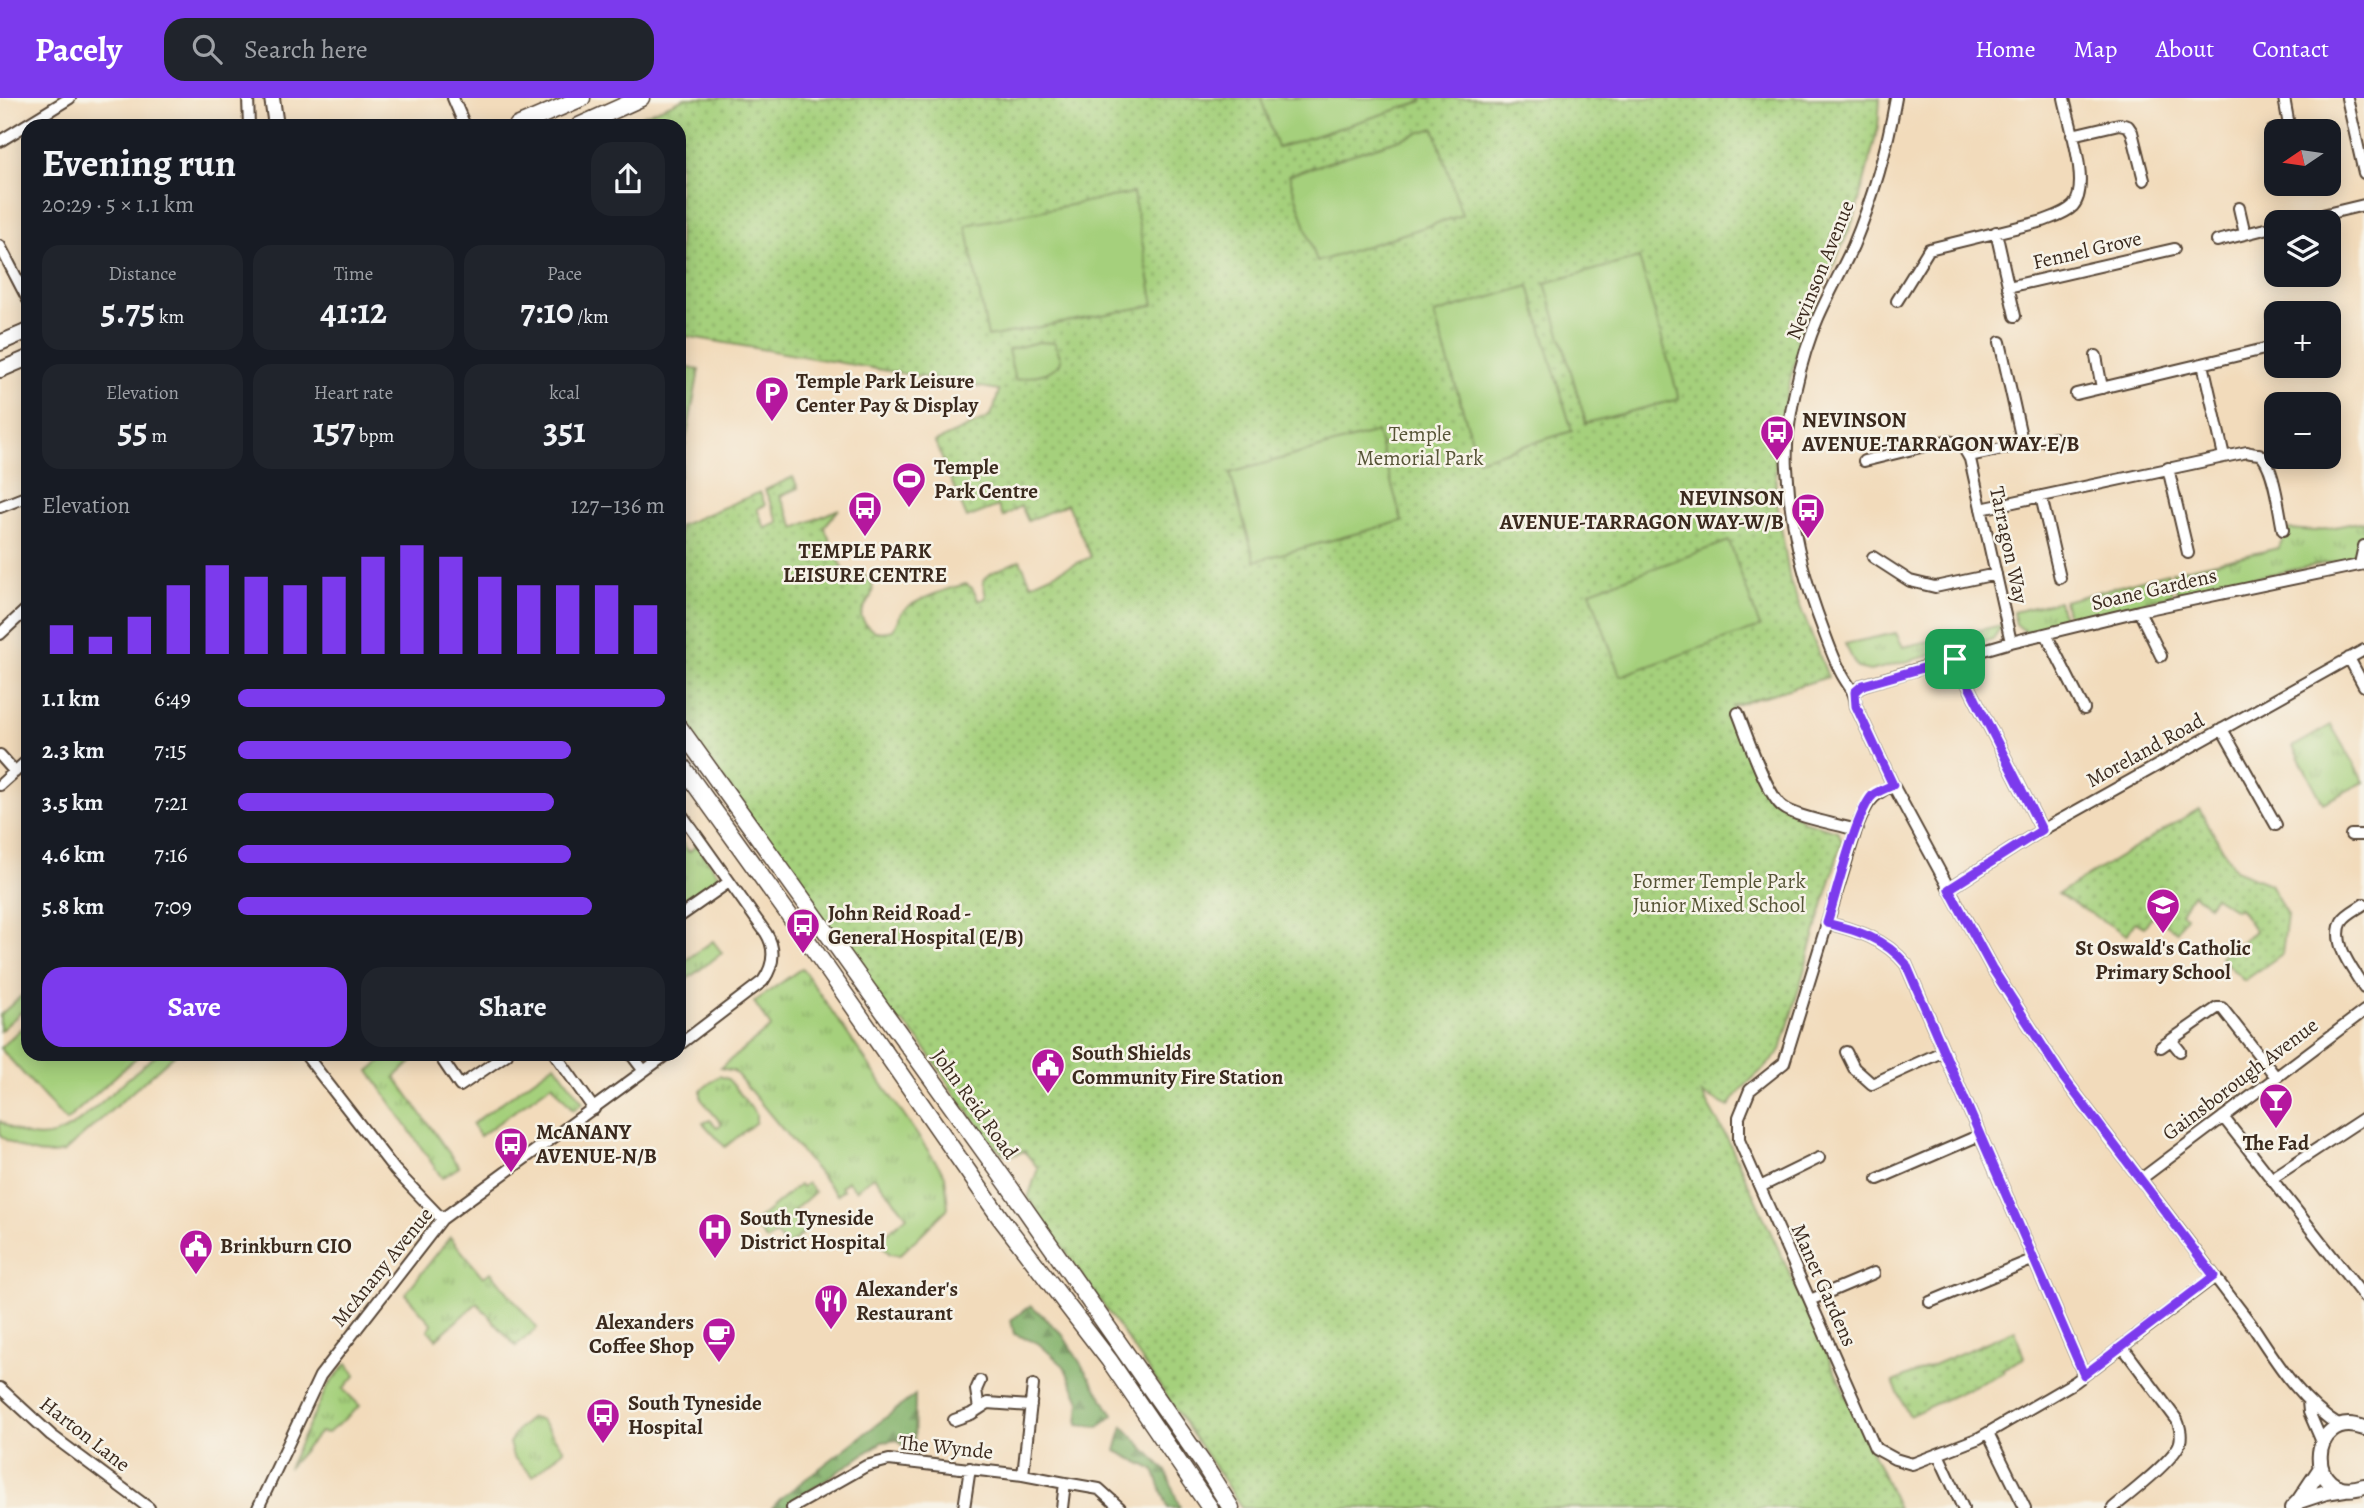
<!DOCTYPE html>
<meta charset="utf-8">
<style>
body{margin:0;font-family:Alegreya,serif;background:#20242c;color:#f1f3f6;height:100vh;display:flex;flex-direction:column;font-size:26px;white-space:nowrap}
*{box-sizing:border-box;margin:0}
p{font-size:23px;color:#9ea1a6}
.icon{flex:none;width:38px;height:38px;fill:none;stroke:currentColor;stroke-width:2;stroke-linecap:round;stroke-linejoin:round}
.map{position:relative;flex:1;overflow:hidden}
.drawer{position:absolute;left:21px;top:21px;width:665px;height:942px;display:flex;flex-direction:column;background:#171b24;border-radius:21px;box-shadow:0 4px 18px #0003}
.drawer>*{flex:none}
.needle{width:46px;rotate:257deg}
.controls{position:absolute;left:2264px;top:21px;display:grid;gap:14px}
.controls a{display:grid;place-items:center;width:77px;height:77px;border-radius:14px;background:#171b24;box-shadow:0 4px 18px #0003;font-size:35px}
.pin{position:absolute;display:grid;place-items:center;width:60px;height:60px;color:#fff;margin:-30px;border-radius:14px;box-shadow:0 4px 10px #0006}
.round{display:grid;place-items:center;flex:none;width:74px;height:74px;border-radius:21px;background:#20242c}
.head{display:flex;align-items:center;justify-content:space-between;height:119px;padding:0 21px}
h1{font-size:38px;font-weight:700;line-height:52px}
.stats{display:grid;grid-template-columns:repeat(3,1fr);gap:10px;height:119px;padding:7px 21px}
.stats div{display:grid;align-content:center;border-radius:18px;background:#20242c;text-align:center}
.stats b{font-size:35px;font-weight:700}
.stats small{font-size:19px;font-weight:400}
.stats p{font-size:19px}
.chart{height:196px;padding:14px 21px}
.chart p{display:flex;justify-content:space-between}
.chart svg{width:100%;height:126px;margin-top:7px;stroke:#7c3aed;stroke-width:6}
.cta{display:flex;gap:14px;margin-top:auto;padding:14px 21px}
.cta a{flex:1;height:80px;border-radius:21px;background:#7c3aed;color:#fff;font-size:28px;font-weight:700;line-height:80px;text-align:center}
.cta a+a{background:#20242c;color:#f1f3f6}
ul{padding:0 21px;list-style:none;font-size:23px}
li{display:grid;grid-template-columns:112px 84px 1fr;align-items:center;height:52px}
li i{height:18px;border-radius:9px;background:#7c3aed}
header{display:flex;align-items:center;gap:42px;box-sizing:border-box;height:98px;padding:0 35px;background:#7c3aed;color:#fff}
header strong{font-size:33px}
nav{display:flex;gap:38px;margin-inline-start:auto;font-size:24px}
.search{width:490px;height:63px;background:#20242c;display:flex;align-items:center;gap:18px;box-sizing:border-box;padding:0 24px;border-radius:21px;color:#9ea1a6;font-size:26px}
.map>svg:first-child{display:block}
</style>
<header>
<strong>Pacely</strong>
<div class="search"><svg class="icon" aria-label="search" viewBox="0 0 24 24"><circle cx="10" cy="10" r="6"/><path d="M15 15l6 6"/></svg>Search here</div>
<nav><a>Home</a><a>Map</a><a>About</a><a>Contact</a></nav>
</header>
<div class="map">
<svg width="2364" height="1410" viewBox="0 0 2364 1410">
<defs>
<pattern id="grass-tufts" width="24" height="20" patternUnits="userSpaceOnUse" patternTransform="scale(1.75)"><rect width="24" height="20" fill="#a5d07c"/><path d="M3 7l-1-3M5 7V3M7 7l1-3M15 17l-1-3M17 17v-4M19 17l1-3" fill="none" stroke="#88a965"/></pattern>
<pattern id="forest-firs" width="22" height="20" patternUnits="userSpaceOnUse" patternTransform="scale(1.75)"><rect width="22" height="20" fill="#84b26c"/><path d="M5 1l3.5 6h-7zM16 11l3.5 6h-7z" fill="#6d9158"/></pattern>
<pattern id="park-dots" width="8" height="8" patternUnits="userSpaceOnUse" patternTransform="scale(1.75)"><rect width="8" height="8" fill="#a5d07c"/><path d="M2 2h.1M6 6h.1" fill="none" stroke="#88a965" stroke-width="1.8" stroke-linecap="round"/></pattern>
</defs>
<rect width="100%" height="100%" fill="#f7f3e8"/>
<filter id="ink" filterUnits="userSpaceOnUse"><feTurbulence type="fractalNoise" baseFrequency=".0143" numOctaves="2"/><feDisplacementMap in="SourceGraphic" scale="14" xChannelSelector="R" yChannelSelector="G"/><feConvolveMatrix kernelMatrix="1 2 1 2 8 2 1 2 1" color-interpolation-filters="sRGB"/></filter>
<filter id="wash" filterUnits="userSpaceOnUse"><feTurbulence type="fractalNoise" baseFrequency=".00686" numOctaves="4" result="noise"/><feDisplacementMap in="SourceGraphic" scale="28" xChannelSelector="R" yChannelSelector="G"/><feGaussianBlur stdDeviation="1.57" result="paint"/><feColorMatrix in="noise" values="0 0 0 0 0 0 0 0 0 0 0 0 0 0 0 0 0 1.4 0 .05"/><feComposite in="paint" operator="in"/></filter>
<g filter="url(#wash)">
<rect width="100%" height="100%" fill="#f2dbbb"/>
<path fill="url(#grass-tufts)" stroke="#707d4d" stroke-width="2" d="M679,267L699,272L679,380Z
M2364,423V436L2352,460L2177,495L2172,474L2278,450L2289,431L2315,433Z
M2168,475L2172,497L2069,523L2064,503Z
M2059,503L2064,524L2027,535L2016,526L2013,514Z
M2002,527L1993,541L1870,573L1857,570L1845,546L1896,535L1903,549Z
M2331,627L2364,684L2323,705L2293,649Z
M679,741L689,754L697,747L722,782L687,806L679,795Z
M713,843L722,855L679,887V867Z
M802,870L945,1077L948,1110L900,1157L890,1156L878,1143L907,1118L874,1078L856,1092L847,1083L841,1089L843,1092L837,1097L734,973L720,970L771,929L754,904Z
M390,956H413L416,960L395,979L459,1069L442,1080L369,973Z
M555,966L583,1005L573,1012L552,986L480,1038L472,1026Z
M719,978L728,981L756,1016V1024L725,1049L703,1025L710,1022L717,1029L722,1026L701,1001V992Z
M807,1085L815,1094L794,1112L809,1130L787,1149L776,1136L767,1143L752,1126L799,1087L802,1089Z
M450,1139L483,1179L491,1174L537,1230L516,1248L477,1205L436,1241L428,1232L432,1226L405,1196Z
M347,1265L356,1277L343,1291L360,1308L328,1335L320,1334L288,1370L327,1289Z
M531,1320L541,1322L564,1352L533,1378L513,1359L509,1345L518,1331Z"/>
<path fill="url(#forest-firs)" stroke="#606e45" stroke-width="2" d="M1031,1207L1062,1236L1113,1317L1099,1329L1078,1327L1080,1303L1064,1268L1038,1245L1014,1236L1011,1222Z
M915,1297L914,1357L898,1342L882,1344L784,1410H772L781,1400Z
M1123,1328L1166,1373L1180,1410H1168L1154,1372L1116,1353Z"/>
<path fill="url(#park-dots)" stroke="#707d4d" stroke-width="2" d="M685,0H1880L1878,30L1855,118L1798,250L1775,347L1776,399L1790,483L1828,579L1732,608L1767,696L1806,724L1838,733L1842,743L1781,952C1765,973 1742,985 1729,1009L1702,996L1729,1044L1898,1410H1242L1155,1281L1028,1100L1038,1070L1024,1053C1012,1059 1004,1058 995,1049L953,994L943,976L919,942L903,924L898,927L679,620V428L760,394L765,407L757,411L765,430L779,425L765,392L793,379L798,390L780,398L795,430L839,411L824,429L845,477C859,470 878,480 871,498C867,506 863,509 861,518C868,534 877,536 893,532C897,526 898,517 904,512C916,501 950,490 966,486L972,490L979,503L986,500L983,483L989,476L1020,462L1031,486L1091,459L1067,406L1028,423L1021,408L1003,419L998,408L967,420L935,344L988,320L994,311L999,292L679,237V28H618Z
M2199,711L2235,772L2270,786L2287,817L2282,856L2244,883L2220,859L2255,833L2239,810L2236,812L2214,799L2209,807L2192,796L2181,815L2186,818L2177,833L2152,818L2144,829L2135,824L2127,837L2058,796Z
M2015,1232L2024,1260L2002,1271L2004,1274L1909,1318L1893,1284Z"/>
<path fill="#a5d07c" stroke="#707d4d" stroke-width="2" d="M1261,0H1422L1423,3L1277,50Z
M1434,30L1462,117L1317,164L1289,77Z
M1133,95L1154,207L988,239L966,127Z
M1639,160L1679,301L1586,325L1545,185Z
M1529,188L1572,333L1478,362L1434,216Z
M1038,244L1055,245L1061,261L1059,267L1046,275L1015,282L1008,252Z
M1377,334L1402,423L1255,463L1230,375Z
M1729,443L1760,529L1620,578L1590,493Z
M28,892V908L0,933V917Z
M28,924V956H140L66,1023L0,950Z
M157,956H175L64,1054C39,1060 21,1052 0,1038V1023C44,1056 70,1032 104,1002C121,986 139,971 157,956Z"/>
</g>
<g filter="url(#ink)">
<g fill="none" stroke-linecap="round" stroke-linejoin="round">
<g stroke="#564536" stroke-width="14">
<path id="minor" d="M248,0L249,28
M453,0L465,28
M1896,0C1887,51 1873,100 1853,148C1842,172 1829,195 1818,220C1801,258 1784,329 1787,370C1790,426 1803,479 1823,531C1829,547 1835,565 1844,580C1851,592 1855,593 1856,608L1893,687L1992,870L2062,978L2254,1230C2278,1267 2303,1306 2341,1329
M2284,0L2290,33
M2347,0L2364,75
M2272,33L2290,29
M2072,37L2119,26L2128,28L2132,34L2144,82
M0,43L70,0
M2239,110L2245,136
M2293,124L2364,107
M1996,134L2015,218
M2217,143L2277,128
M0,148L28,202
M2008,189L2174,151
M1897,203L1929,151L2043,123C2053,119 2065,116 2073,108C2091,89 2069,25 2064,0
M2272,219L2277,240
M2000,244L2023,347
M2096,258L2102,290
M2203,266L2224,358
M2076,296L2277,248
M1969,358L2054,340
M1864,363L1945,343C1959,343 1964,349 1970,361L2011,544
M2168,370L2188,455
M2041,398L2060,480
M0,409L28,398
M1981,411L2247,354C2248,355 2258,356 2259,356C2274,364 2279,415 2283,432
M1873,459L1910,483L1935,489L1996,476
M2360,466L2364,448
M2139,513L2161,558
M0,536L28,510
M2046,536L2084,611
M2349,560L2364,588
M1955,561L2042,732
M1855,594L1863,587L2011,544L2139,513L2364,466
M1738,615C1746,635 1767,698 1783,709C1797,720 1838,726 1856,732
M2222,631L2276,727
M0,657L15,674
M0,687L28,662
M1893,687C1868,699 1866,707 1856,732L1784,965L1750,992L1739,1019V1042L1875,1350L1895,1361L1912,1366L1979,1340L2075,1284L2214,1179
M679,713L766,835C776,851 774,867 763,883L679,947
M2351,737H2362
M1949,791L2042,732L2364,552
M2364,806C2357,811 2346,816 2342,823C2331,846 2353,871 2364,890
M679,819L729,784
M1827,825C1858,833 1884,840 1906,866L2084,1277
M2171,942L2180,953
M2161,949L2217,910H2222L2276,979
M1846,954L1854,970L1872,986L1944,953
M305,956L395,1072L442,1121
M555,956L594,1011
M631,956L644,973
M439,957L460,988L507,956
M2223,1019L2364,1199
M1878,1081L1980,1037
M2141,1081L2364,913
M2271,1081L2364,1020
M1760,1089L1819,1060
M1810,1202L1874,1175
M1930,1204L2034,1161
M0,1290L51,1337L149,1410
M2308,1303L2309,1314L2322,1344
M979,1311L976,1292L980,1283
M954,1322L971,1316L988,1305L1031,1308
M1988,1335L2025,1410
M1938,1356L1963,1410
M1023,1377L1033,1287
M258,1410L320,1278L442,1121L667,956
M792,1410L866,1368L889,1362L1023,1377L1065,1385
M964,1410L970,1370
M1062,1410L1065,1385L1099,1391L1120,1410
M2113,1410C2128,1397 2176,1361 2180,1344C2182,1336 2180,1329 2177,1322L2122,1248"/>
</g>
<g stroke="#564536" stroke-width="18">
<path id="major" d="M272,0L276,28
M0,245L28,233
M0,272L28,260
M2364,1330C2307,1309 2303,1408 2364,1388
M2299,1403L2326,1394L2345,1391
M2292,1410L2299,1403L2321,1370"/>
</g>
<g stroke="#564536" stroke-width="19">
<path id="highway" d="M517,28L582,0
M579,28L641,0
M679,629L1009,1088L1204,1367L1231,1410
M679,664L812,849L1001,1121L1109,1262L1210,1410"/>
</g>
<use href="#minor" stroke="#fff" stroke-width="10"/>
<use href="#major" stroke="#fff" stroke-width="14"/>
<use href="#highway" stroke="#fff" stroke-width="16"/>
</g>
</g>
<g fill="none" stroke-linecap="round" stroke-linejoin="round" filter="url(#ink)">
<g stroke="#fff" stroke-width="14">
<path id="route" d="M1955,561L2042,732L1949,791L1992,870L2062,978L2214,1178L2084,1277L1906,866C1884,840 1858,833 1827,825C1835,800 1857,711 1873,697C1878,693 1887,690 1893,687L1856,608L1855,594L1863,587Z"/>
</g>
<use href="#route" stroke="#7c3aed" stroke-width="9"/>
</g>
<defs>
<g id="parking-pin" transform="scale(1.75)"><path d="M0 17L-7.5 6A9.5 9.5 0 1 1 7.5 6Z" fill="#b5179e" stroke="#f7f3e8"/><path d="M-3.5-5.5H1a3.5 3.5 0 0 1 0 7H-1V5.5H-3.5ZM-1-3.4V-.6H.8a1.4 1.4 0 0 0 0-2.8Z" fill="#fff"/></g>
<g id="bus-pin" transform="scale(1.75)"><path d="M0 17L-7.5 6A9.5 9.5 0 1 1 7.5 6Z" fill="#b5179e" stroke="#f7f3e8"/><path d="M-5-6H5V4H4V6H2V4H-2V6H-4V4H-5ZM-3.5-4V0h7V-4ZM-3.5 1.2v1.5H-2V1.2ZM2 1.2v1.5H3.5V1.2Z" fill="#fff"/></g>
<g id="stadium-pin" transform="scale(1.75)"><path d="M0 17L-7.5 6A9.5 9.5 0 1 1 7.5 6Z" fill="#b5179e" stroke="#f7f3e8"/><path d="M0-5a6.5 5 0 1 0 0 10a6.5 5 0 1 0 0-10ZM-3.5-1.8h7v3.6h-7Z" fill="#fff"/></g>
<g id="school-pin" transform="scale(1.75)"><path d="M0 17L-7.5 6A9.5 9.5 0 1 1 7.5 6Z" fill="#b5179e" stroke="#f7f3e8"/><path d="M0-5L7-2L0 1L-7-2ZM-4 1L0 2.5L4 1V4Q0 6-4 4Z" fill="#fff"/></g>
<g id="civic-pin" transform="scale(1.75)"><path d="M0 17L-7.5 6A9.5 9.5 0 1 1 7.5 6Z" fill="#b5179e" stroke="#f7f3e8"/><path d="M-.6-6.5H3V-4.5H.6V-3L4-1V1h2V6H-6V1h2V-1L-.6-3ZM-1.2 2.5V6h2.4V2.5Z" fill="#fff"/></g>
<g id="bar-pin" transform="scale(1.75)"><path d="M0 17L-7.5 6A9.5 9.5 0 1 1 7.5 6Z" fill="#b5179e" stroke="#f7f3e8"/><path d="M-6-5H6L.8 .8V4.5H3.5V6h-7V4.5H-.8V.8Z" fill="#fff"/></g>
<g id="hospital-pin" transform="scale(1.75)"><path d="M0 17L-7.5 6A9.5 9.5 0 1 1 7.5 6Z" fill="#b5179e" stroke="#f7f3e8"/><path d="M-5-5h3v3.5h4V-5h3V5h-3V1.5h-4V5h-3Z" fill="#fff"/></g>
<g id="restaurant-pin" transform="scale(1.75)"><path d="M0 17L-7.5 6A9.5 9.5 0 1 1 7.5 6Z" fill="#b5179e" stroke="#f7f3e8"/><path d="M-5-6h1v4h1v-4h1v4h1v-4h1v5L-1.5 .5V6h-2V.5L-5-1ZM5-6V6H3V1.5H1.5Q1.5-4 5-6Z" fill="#fff"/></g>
<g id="cafe-pin" transform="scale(1.75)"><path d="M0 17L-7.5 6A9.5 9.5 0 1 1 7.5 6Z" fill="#b5179e" stroke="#f7f3e8"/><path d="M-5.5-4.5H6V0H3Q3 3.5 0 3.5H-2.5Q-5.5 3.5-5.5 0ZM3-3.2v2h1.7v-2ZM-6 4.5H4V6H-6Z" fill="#fff"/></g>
</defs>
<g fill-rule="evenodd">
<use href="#parking-pin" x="772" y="295"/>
<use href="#bus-pin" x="1777" y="334"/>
<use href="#stadium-pin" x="909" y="381"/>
<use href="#bus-pin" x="865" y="410"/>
<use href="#bus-pin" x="1808" y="412"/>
<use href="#school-pin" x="2163" y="807"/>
<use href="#bus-pin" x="803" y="827"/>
<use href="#civic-pin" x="1048" y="967"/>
<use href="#bar-pin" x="2276" y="1002"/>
<use href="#bus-pin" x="511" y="1046"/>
<use href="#hospital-pin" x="715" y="1132"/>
<use href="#civic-pin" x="196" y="1148"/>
<use href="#restaurant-pin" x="831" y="1203"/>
<use href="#cafe-pin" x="719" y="1236"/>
<use href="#bus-pin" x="603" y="1317"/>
</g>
<g text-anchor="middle" stroke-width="5" stroke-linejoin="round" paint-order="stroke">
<g font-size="21" fill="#3b2a1e" stroke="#f7f3e8">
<text transform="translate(2087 152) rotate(-13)" y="7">Fennel Grove</text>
<text transform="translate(1820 172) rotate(-68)" y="7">Nevinson Avenue</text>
<text transform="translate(2009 447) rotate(78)" y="7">Tarragon Way</text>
<text transform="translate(2154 491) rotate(-13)" y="7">Soane Gardens</text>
<text transform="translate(2145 652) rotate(-29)" y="7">Moreland Road</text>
<text transform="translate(2240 981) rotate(-37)" y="7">Gainsborough Avenue</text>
<text transform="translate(975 1006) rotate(54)" y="7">John Reid Road</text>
<text transform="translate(382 1169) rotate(-51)" y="7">McAnany Avenue</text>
<text transform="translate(1824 1187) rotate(66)" y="7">Manet Gardens</text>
<text transform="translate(85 1336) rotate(38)" y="7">Harton Lane</text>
<text transform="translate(946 1349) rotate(6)" y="7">The Wynde</text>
</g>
<g font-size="21" font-weight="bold" fill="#3b2a1e" stroke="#f7f3e8" text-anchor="start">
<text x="796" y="290">Temple Park Leisure<tspan x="796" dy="24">Center Pay &amp; Display</tspan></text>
<text x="1802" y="329">NEVINSON<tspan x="1802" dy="24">AVENUE-TARRAGON WAY-E/B</tspan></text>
<text x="934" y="376">Temple<tspan x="934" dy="24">Park Centre</tspan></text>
<text x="1784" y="407" text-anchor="end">NEVINSON<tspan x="1784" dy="24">AVENUE-TARRAGON WAY-W/B</tspan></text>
<text x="865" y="460" text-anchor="middle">TEMPLE PARK<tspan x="865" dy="24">LEISURE CENTRE</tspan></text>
<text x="828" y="822">John Reid Road -<tspan x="828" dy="24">General Hospital (E/B)</tspan></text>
<text x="2163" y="857" text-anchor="middle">St Oswald's Catholic<tspan x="2163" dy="24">Primary School</tspan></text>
<text x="1072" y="962">South Shields<tspan x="1072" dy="24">Community Fire Station</tspan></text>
<text x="536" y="1041">McANANY<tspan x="536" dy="24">AVENUE-N/B</tspan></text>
<text x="2276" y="1052" text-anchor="middle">The Fad</text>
<text x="740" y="1127">South Tyneside<tspan x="740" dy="24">District Hospital</tspan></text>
<text x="220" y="1155">Brinkburn CIO</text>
<text x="856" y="1198">Alexander's<tspan x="856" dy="24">Restaurant</tspan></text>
<text x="694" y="1231" text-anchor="end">Alexanders<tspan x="694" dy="24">Coffee Shop</tspan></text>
<text x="628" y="1312">South Tyneside<tspan x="628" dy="24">Hospital</tspan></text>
</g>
<g font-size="21" fill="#565436" stroke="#f7f3e8">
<text x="1420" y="343">Temple<tspan x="1420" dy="24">Memorial Park</tspan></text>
<text x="1719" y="790">Former Temple Park<tspan x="1719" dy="24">Junior Mixed School</tspan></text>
</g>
</g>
</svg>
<div class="controls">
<a><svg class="needle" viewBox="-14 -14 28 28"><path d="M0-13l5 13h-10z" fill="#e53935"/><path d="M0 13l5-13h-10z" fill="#9ea1a6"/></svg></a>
<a><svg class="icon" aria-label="layers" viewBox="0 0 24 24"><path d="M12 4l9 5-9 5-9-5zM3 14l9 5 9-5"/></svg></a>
<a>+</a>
<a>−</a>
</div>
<div class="pin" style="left:1955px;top:561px;background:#1e9e55"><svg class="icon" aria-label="arrive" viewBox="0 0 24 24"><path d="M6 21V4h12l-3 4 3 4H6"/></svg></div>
<section class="drawer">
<div class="head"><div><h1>Evening run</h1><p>20:29 · 5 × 1.1 km</p></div><a class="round"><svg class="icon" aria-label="share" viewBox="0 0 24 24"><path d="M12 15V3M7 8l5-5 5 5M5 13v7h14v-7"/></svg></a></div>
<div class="stats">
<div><p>Distance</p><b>5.75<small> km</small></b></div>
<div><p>Time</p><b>41:12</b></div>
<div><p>Pace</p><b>7:10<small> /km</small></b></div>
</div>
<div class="stats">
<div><p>Elevation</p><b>55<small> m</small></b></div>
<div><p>Heart rate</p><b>157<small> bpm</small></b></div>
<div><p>kcal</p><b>351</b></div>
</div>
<div class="chart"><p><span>Elevation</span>127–136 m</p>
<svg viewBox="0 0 160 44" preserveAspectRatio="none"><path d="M5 44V34M15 44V38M25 44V31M35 44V20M45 44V13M55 44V17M65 44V20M75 44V17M85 44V10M95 44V6M105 44V10M115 44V17M125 44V20M135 44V20M145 44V20M155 44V27"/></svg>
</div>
<ul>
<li><b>1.1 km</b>6:49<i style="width:100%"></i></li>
<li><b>2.3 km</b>7:15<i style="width:78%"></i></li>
<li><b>3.5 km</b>7:21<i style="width:74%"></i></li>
<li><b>4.6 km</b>7:16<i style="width:78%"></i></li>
<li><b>5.8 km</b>7:09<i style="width:83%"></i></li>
</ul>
<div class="cta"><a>Save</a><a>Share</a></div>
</section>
</div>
